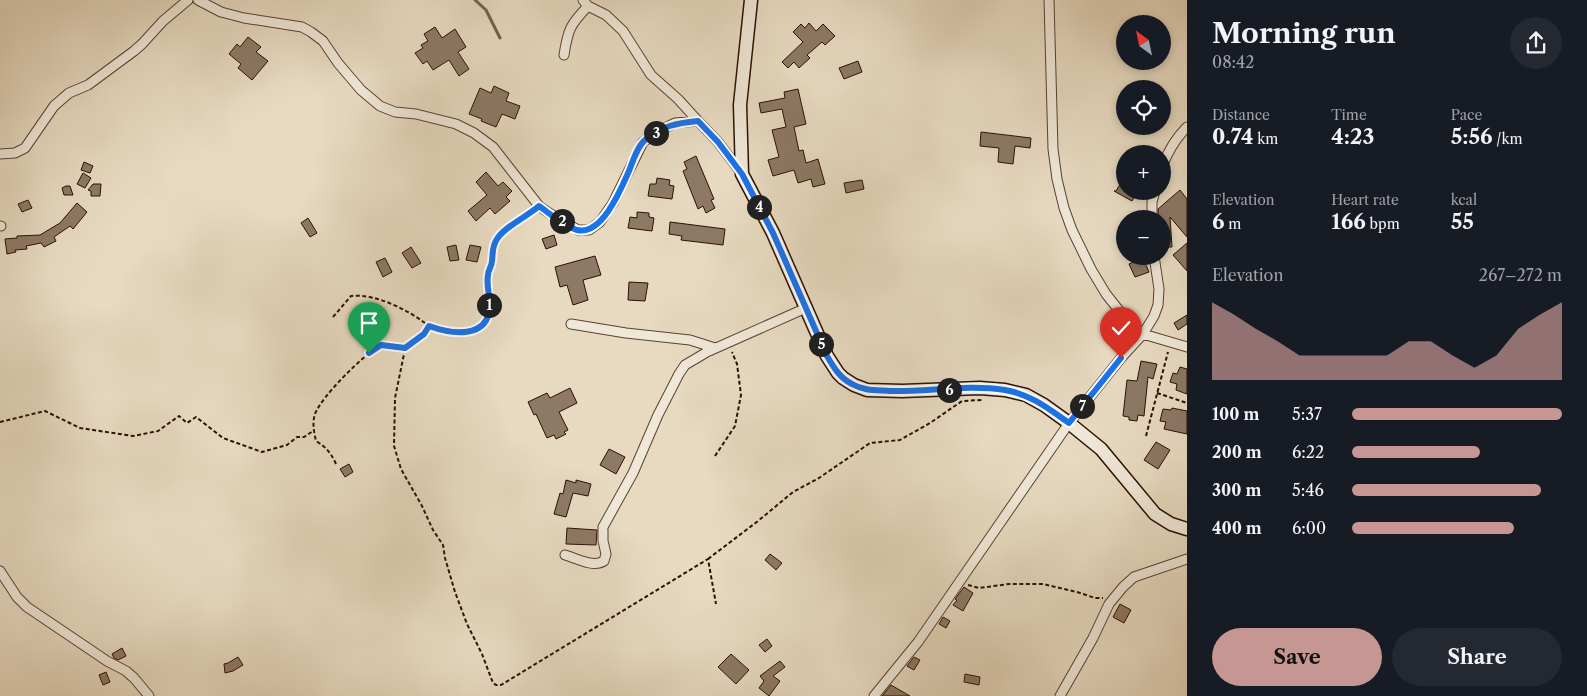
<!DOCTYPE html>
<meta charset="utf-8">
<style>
body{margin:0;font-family:"Libre Caslon Text",serif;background:#242831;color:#f1f3f6;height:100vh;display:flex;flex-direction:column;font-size:19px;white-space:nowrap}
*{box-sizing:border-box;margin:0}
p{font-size:16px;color:#9ea1a6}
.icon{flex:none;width:28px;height:28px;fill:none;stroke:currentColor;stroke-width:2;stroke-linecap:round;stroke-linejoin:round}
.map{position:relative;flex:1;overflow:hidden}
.side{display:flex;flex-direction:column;background:#171b24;width:400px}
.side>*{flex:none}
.needle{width:32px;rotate:327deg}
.buttons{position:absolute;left:1116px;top:15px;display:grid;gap:10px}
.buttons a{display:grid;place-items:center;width:55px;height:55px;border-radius:50%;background:#171b24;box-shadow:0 2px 8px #0003;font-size:25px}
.pin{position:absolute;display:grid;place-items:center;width:42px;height:42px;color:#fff;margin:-51px -21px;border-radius:50% 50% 50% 0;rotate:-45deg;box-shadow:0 0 5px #0007}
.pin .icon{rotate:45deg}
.km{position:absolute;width:25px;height:25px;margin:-12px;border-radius:50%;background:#222;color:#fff;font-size:14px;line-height:25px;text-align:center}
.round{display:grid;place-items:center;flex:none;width:52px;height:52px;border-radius:26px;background:#242831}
.head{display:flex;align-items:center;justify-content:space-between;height:85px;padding:0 25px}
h1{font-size:28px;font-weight:800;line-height:38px}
.metrics{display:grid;grid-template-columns:repeat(3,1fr);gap:8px;height:85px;padding:5px 25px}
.metrics div{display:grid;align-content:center}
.metrics b{font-size:21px;font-weight:800}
.metrics small{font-size:14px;font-weight:400}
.metrics p{font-size:14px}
.chart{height:140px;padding:10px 25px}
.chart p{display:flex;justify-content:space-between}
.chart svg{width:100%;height:90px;margin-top:5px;fill:#c59692;opacity:.7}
.primary-button{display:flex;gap:10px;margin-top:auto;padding:10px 25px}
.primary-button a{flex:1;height:58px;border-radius:30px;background:#c59692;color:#111;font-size:20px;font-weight:800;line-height:58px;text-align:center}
.primary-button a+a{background:#242831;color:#f1f3f6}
ul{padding:0 25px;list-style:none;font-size:16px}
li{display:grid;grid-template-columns:80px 60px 1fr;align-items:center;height:38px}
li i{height:12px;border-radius:6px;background:#c59692}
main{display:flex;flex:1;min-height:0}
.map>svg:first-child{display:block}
</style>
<main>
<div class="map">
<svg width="1187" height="696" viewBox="0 0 1187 696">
<rect width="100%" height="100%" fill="#e7dac1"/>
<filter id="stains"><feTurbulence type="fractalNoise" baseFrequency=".004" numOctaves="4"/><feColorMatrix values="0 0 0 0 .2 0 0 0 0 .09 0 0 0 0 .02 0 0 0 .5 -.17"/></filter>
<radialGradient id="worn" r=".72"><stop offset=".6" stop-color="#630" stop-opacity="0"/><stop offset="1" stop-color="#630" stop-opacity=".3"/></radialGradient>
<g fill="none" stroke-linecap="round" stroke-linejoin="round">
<path stroke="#75604e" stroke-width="3" d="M475,0L486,10L500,38"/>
</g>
<path fill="#8d7966" stroke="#2b1003" d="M809,23L816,31L823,24L835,36L825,45L822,42L807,55L810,58L799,68L794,62L788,68L782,62L803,42L793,32L801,24L805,28Z
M435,27L442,38L455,29L466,47L458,52L469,69L459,76L449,60L433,70L427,61L423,64L415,53L423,48L421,45L428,41L424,34Z
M248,37L261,47L256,52L268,61L252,80L238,68L241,64L229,54L237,44L240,47Z
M858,61L862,72L844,79L839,68Z
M494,86L509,93L506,101L520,106L515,119L502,114L496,127L481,121L482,119L469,114L480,88L491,93Z
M798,89L806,124L794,127L799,151L803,150L806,163L818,159L825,184L813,187L811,179L798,183L794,170L773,176L768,160L779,157L772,130L786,127L782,109L761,113L759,103L785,98L784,92Z
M981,132L1031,138L1030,148L1015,146L1013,164L998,162L999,148L980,146Z
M696,156L714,199L711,200L715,208L706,213L703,206L698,209L683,171L687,169L684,162Z
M84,162L93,166L90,173L81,170Z
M486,172L498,186L503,182L512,191L506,197L510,201L495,214L490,208L476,221L468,211L487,195L476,182Z
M83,173L91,178L85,188L77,184Z
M1125,176V191H1138L1132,201L1114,191H1116Z
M657,178L670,180L669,185L674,186L672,199L648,196L650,184H656Z
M862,180L864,189L846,193L844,183Z
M93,184H101L100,196H91V191L88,190Z
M66,186H70L73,195H64L62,188Z
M1180,190L1187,199V237L1170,217L1172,247H1162V219L1158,218V209Z
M28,200L32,208L22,212L18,204Z
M77,203L87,212L73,229L70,226L54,237L56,241L44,247L41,243L26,246L27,249L15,250L16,252L7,254L5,239L17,238V236L40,235L60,223Z
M637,212L649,213V217L654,218L652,231L628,228L630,217L637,218Z
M308,218L317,233L310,237L301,223Z
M670,222L725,229L723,245L681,240L682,236L669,234Z
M554,235L557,245L546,249L542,239Z
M1187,243V271L1173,255Z
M456,245L459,260L450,261L447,247Z
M470,245L481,247L477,262L466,260Z
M411,247L421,263L412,268L402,253Z
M595,256L601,275L583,280L588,300L573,305L567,285L560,287L555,267Z
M385,258L392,272L383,277L376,262Z
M1143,258L1149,272L1135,277L1129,264Z
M629,282L648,283L645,301L628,300Z
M1187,315V324L1178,330L1174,323Z
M1141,361L1157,364L1153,379L1148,377L1144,416L1138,415L1137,421L1129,420V417L1123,416L1127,380L1137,381Z
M1180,367L1187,369V394L1176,390L1177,384L1170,382L1173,373L1177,374Z
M570,388L577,403L559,412L568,430L564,432L566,434L556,439L554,435L547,438L536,414L534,415L528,402L547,393L550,398Z
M1172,408L1187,411V434L1164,429L1166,422L1160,421L1163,409L1171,410Z
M1156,442L1170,450L1158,469L1144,460Z
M609,449L625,457L616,474L600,465Z
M349,464L353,472L345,477L340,469Z
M566,480L576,483V480L591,484L588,496L573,493L566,517L554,514L560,493L563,494Z
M567,528L597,530L596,545L566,544Z
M770,554L782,563L776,570L765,560Z
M964,587L973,593L963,611L953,605L957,600L955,599Z
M1120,604L1131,610L1124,623L1113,617Z
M943,617L950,621L946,628L939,624Z
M767,639L772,646L765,652L759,645Z
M122,648L126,656L118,660L114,658L112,654Z
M731,654L749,670L736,684L718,667Z
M238,657L243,665L233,671L225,673L224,664L228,663Z
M914,657L920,660L914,670L907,666Z
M780,661L785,667L773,676L780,681L769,696L759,688L764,681L760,676Z
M106,672L110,682L103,685L99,675Z
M965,674L980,677L979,685L964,682Z
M891,685L910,696H882Z"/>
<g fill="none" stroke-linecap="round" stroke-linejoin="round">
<g stroke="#5a4232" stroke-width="11">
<path id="street" d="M198,0L221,12L244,18L302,27L311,32L323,41L338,63L361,90L380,106L395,112L416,114L456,124L474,133L493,147L539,206L549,213L578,230H589L600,222L613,203L643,142L659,131L675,123L698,121L718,142L742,174
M583,0L588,6L606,15L623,31L651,75L678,99L698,121
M1049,0L1053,149L1057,179L1064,208L1072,230L1091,269L1106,294L1129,323L1143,334L1187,347
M564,55C568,29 570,25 588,6
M0,154L15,153L25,148L54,106L69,93L88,85L134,51L142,44L163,21L188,0
M1162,167C1168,151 1175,139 1187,127
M1152,219V202L1155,191
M0,226H1
M571,324L626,333L690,340L715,348
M565,555C576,558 593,568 604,561L606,554L603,541V527L633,473L658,415L679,374L685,365L707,352L806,308
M0,571L17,597L27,607L107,661L126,671L134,678L149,696
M874,696L918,642L1069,423L1121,358L1143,334L1154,316L1158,305L1159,289L1154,256
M1060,696L1093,638L1109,604L1123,587L1134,577L1187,559"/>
</g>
<g stroke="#2b1003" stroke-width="15">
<path id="secondary" d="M751,0L740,105L742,174L773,233L827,356L838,373L843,378L854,385L867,390L902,391L980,388L1005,390L1026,395L1044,405L1069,423L1101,449L1155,514L1171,524L1187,529"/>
</g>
<path stroke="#2b1003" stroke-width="2" stroke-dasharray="4 2.5" stroke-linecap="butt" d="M333,317L351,296C376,293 410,311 429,326
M405,349L395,398L394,446L401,469L422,506L433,530L443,545L445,558L455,592L467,624L482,654L493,683L496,685H501L708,559L716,604
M1157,393L1187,403
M0,422L45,411L80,428L133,436L158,431L179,416L187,423L196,417L223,438L262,452L287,445L297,437H304L313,431
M1146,436L1168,352
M715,456L735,426L741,395L737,364L732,352
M336,464C331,453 326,447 316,441C314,432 312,423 315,414C321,397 365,353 381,345L405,349L424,334L429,326C451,334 489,340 489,305C489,295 486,284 487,275C488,269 492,265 492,260C493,252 492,245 497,238C505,227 520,219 531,212
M708,559L758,521L793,492L819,478L870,443L900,440L930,423L962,401L982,400
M968,585L979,588L1009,584H1043L1077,592L1095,598H1103"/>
<use href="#street" stroke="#efe7d7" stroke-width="9"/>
<use href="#secondary" stroke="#efe7d7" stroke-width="12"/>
</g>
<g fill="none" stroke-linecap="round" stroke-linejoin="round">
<g stroke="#fff" stroke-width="10">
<path id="route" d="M369,353L381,345L405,348L424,334L429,326C451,334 488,340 490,306C490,296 486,286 488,275C488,270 492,266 492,261C493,253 492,246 497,239C504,227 528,216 539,206C549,213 565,227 577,230C602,236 621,189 629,171C633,161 637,147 645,140C661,126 677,123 698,121L718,142L742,174L773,233L827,356C834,368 840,378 852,384C864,391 876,390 890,391C927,392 968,384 1005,390C1030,394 1049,409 1069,423L1121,358"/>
</g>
<use href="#route" stroke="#1a73e8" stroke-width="6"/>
</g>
<rect width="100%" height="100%" filter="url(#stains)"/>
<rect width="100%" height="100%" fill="url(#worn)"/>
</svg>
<div class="buttons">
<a><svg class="needle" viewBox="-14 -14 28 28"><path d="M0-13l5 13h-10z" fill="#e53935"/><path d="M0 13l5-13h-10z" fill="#9ea1a6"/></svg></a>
<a><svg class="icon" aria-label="locate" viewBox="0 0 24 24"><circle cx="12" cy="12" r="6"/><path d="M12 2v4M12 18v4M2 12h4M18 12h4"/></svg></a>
<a>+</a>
<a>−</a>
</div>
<div class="pin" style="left:369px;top:353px;background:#1e9e55"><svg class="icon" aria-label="arrive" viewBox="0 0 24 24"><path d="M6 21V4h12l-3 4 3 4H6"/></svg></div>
<div class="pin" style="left:1121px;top:358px;background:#d93025"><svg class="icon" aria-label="check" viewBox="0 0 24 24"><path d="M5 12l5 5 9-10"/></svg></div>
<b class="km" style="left:489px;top:305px">1</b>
<b class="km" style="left:562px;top:221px">2</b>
<b class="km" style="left:656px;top:133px">3</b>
<b class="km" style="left:759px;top:207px">4</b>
<b class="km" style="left:821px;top:344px">5</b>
<b class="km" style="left:949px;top:390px">6</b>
<b class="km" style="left:1082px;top:406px">7</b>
</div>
<section class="side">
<div class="head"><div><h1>Morning run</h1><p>08:42</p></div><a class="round"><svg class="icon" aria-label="share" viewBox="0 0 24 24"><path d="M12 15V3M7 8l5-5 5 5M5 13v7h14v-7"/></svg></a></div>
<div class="metrics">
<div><p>Distance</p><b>0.74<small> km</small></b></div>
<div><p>Time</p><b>4:23</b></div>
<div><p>Pace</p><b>5:56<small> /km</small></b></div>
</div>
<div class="metrics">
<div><p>Elevation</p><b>6<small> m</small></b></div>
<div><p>Heart rate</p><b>166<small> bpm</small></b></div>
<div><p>kcal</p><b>55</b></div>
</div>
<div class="chart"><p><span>Elevation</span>267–272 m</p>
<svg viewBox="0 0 160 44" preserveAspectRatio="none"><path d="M0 44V6L10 12L20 19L30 25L40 32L50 32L60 32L70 32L80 32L90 25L100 25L110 32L120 38L130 32L140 19L150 12L160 6V44z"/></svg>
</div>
<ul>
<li><b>100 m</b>5:37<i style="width:100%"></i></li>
<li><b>200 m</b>6:22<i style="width:61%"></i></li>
<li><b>300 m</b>5:46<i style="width:90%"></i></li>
<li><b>400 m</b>6:00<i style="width:77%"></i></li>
</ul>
<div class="primary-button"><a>Save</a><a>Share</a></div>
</section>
</main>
